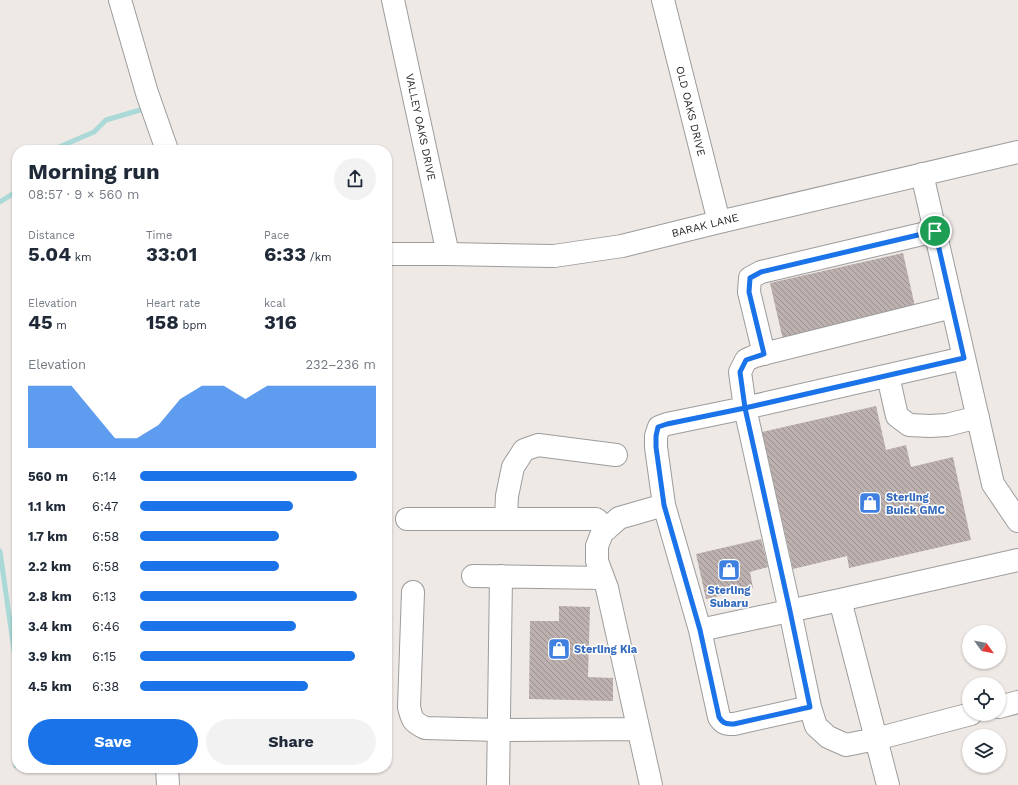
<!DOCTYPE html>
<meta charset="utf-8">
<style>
body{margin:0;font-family:"Work Sans",sans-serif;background:#f2f2f3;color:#1f2937;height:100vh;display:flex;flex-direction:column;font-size:15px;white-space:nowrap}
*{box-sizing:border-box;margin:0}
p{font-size:13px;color:#747a83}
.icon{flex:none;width:22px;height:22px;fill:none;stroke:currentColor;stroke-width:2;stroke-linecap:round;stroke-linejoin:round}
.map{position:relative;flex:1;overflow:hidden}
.details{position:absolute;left:12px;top:145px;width:380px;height:628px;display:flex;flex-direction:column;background:#fff;border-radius:16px;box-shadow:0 1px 3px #0004}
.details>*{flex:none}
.needle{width:26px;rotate:123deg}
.tools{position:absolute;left:962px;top:625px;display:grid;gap:8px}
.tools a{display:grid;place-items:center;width:44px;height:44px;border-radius:50%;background:#fff;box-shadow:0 1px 3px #0004;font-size:20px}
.pin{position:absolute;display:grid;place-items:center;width:34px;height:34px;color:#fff;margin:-17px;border:2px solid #fff;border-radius:50%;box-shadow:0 1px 4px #0007}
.round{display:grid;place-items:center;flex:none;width:42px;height:42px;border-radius:21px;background:#f2f2f3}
.summary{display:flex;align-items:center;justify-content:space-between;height:68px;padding:0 16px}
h1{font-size:22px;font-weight:700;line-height:30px}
.stats{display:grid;grid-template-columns:repeat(3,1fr);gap:6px;height:68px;padding:4px 16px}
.stats div{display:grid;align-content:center}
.stats b{font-size:20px;font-weight:700}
.stats small{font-size:11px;font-weight:400}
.stats p{font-size:11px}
.chart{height:112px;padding:8px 16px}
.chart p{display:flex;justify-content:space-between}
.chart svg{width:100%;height:72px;margin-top:4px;fill:#1a73e8;opacity:.7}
.cta{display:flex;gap:8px;margin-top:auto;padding:8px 16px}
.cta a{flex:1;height:46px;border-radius:24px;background:#1a73e8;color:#fff;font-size:16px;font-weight:700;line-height:46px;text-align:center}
.cta a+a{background:#f2f2f3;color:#1f2937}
ul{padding:0 16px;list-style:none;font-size:13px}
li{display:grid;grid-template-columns:64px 48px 1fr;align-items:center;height:30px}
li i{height:10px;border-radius:5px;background:#1a73e8}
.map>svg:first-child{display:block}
</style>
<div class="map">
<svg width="1018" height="785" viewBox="0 0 1018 785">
<defs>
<pattern id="building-back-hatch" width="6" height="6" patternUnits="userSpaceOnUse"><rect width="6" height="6" fill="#bcb1af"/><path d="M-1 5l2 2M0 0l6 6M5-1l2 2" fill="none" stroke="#988f8e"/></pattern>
</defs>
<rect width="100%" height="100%" fill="#efe9e6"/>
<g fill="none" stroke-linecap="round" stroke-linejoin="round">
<path stroke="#aad9d7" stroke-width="5" d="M52,150L94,132L106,120L140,110
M0,202L14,193L17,190
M0,551L17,672L16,766"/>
</g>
<path fill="url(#building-back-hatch)" d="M903,253L916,311L783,340L770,283Z
M876,406L886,450L906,445L911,467L953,457L971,540L849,568L847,556L793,569L762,432Z
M761,539L768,567L750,572L753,588L706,599L696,554Z
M559,606L590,607L588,677L613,678V701L529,699L530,621H559Z"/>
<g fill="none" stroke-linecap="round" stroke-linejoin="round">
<g stroke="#9c9c9c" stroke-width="24">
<path id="minor" d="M120,0L147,93L167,150
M393,0L448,254
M663,0L719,222
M922,174L993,484L1018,521
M387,254H448L554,256L622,246L719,222L1018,152
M952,307L755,356L746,360L740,372L745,408L790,611L810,707L816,726L828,737L846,745L876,739L971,714
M764,354L749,292L750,278L761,272L935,231
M888,376L897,416L909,425L930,426L947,425L978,417
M506,518L507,496L513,467L524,450L538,445L616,455
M407,519H596L607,529
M473,576L603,578
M413,592L409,707C412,720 413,722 425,728L499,730L638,729
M840,600L888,785
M700,630L840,600L1018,560
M810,707L734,724C727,724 723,724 719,717L700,630L664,505L656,447V436L659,427L667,424L745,408L964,358
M999,707L1018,702
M167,768L168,785
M498,785L501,576
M651,785L607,588L597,561V546L602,533L619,518L664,505"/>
</g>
<use href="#minor" stroke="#fff" stroke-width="22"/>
</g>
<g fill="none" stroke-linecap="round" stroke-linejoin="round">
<g stroke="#fff" stroke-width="8">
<path id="route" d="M935,231L761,272L750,278L749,292L764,354L746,360L740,372L745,408L790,611L810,707L734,724C727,724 723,724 719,717L700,630L664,505L656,447V436L658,427L667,424L745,408L964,358L935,231"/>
</g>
<use href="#route" stroke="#1a73e8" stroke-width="5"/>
</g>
<defs>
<g id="shop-square" transform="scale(1.15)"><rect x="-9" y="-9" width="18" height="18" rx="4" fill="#3f7fe0" stroke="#fff"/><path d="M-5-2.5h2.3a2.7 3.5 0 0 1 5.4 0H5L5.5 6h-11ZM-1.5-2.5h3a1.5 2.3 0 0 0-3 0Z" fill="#fff"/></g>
</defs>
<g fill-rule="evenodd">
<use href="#shop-square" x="870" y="503"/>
<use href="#shop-square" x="729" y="570"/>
<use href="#shop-square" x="559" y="649"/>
</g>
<g text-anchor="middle" stroke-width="3" stroke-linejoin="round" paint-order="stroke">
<g font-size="11" fill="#1f1f1f" stroke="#fff">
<text transform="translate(691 111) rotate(76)" y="4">OLD OAKS DRIVE</text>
<text transform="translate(421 127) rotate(78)" y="4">VALLEY OAKS DRIVE</text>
<text transform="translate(705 225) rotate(-14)" y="4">BARAK LANE</text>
</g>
<g font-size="11" font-weight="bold" fill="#366cbe" stroke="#fff" text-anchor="start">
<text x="886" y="501">Sterling<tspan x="886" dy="13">Buick GMC</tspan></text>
<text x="729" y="594" text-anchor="middle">Sterling<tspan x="729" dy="13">Subaru</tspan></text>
<text x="574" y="653">Sterling Kia</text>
</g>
</g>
</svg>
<div class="tools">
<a><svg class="needle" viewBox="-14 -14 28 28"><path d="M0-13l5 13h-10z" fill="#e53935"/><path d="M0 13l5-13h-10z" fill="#747a83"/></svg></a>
<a><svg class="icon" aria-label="locate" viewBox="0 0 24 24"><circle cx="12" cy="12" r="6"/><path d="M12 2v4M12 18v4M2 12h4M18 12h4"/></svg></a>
<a><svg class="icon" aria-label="layers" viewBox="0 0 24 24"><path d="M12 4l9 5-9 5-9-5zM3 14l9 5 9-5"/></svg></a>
</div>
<div class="pin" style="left:935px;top:231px;background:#1e9e55"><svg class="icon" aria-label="arrive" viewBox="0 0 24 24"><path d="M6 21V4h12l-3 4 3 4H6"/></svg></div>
<section class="details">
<div class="summary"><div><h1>Morning run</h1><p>08:57 · 9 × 560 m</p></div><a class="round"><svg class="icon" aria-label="share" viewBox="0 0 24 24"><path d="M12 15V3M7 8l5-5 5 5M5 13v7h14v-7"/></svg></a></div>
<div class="stats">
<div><p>Distance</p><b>5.04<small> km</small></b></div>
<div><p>Time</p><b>33:01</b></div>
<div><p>Pace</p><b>6:33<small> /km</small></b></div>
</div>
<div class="stats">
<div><p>Elevation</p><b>45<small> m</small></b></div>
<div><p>Heart rate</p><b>158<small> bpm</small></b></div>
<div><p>kcal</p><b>316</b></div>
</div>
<div class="chart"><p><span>Elevation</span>232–236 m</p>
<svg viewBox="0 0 160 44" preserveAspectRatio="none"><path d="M0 44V6L10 6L20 6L30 22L40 38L50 38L60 30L70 14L80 6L90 6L100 14L110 6L120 6L130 6L140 6L150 6L160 6V44z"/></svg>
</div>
<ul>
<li><b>560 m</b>6:14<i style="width:92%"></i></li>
<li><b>1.1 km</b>6:47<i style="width:65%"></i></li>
<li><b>1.7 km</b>6:58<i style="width:59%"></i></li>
<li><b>2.2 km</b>6:58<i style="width:59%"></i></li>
<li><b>2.8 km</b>6:13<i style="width:92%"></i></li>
<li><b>3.4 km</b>6:46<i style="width:66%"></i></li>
<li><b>3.9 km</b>6:15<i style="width:91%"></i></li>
<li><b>4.5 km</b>6:38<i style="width:71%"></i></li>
</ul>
<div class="cta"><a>Save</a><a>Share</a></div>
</section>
</div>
